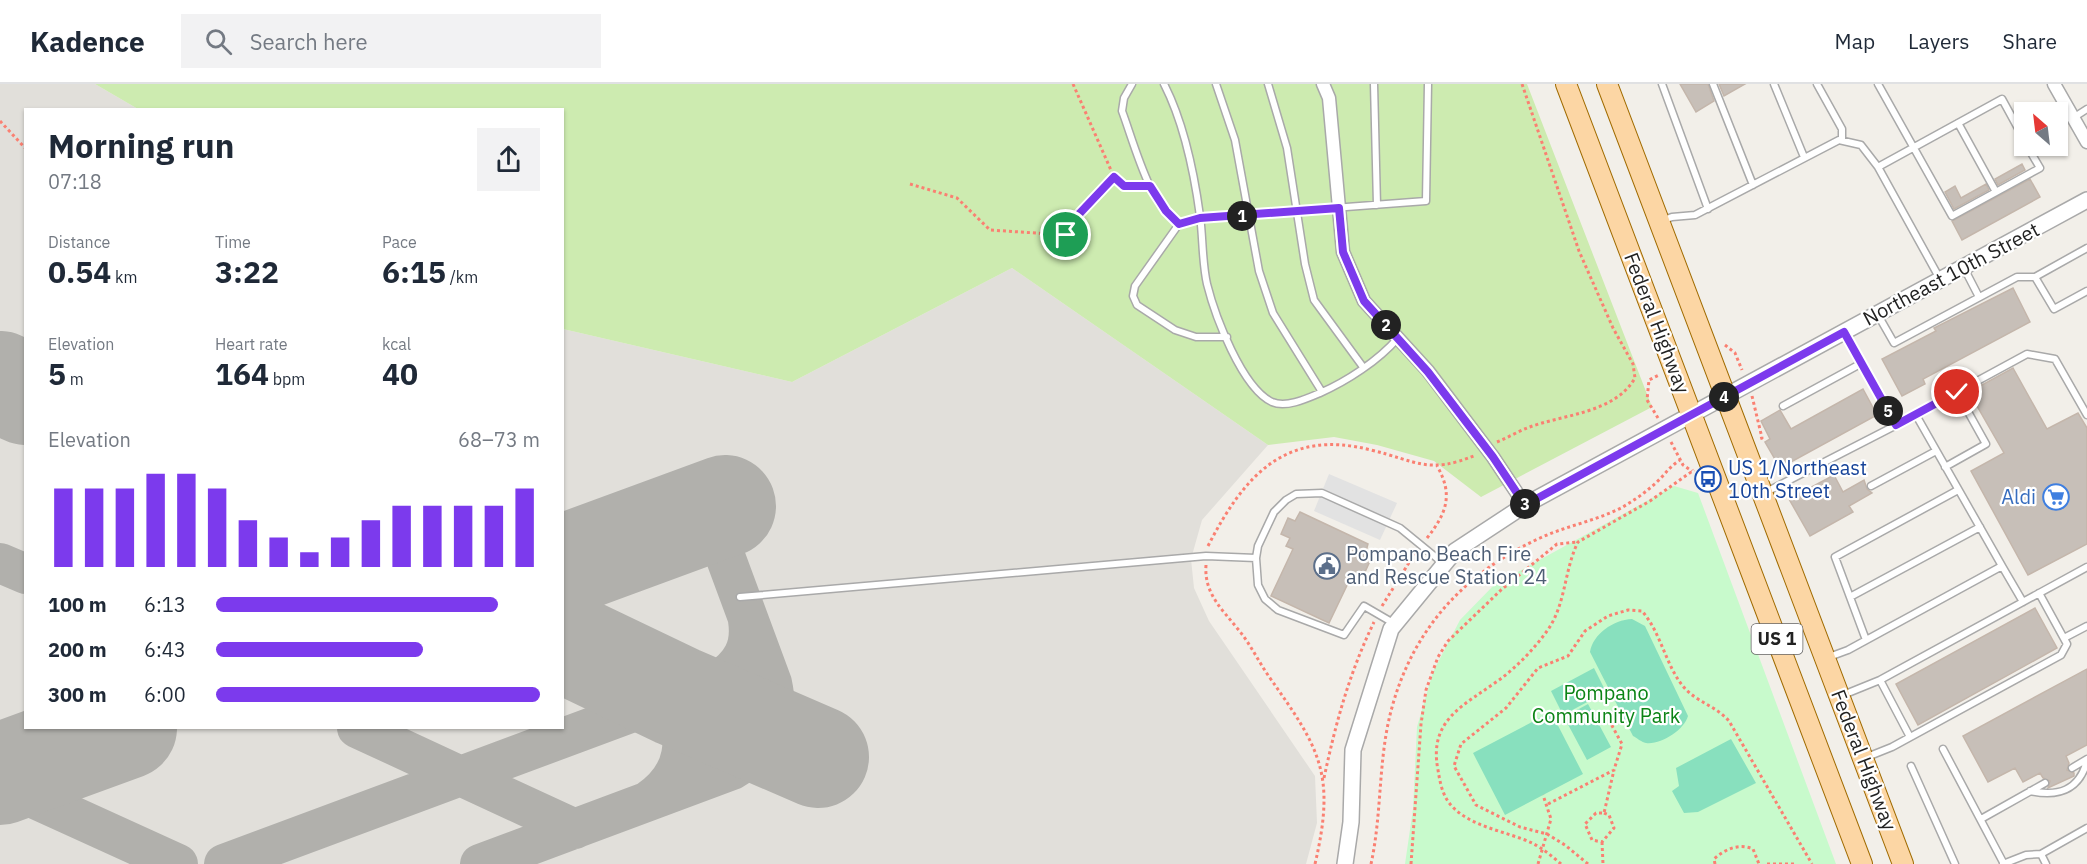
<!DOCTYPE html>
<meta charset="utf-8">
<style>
body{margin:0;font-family:"IBM Plex Sans",sans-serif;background:#f2f2f3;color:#1f2937;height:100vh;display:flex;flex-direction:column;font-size:22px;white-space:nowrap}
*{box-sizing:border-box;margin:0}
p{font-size:20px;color:#747a83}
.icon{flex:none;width:33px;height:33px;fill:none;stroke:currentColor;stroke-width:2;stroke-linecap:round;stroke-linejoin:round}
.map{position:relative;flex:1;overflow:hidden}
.drawer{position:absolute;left:24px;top:24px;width:540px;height:621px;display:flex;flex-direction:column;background:#fff;border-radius:0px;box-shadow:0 2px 4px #0004}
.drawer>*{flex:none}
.needle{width:39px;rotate:332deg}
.buttons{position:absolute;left:2014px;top:18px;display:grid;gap:12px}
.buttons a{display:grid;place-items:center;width:54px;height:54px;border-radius:0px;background:#fff;box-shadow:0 2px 4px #0004;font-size:30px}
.pin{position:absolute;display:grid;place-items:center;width:51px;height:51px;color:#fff;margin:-26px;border:3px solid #fff;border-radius:50%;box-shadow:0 2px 6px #0007}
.km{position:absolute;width:30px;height:30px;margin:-15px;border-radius:50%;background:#222;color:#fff;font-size:16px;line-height:30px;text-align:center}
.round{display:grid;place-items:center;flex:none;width:63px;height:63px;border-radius:0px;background:#f2f2f3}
.overview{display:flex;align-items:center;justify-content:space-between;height:102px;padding:0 24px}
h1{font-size:33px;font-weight:700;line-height:45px}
.metrics{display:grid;grid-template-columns:repeat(3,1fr);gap:9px;height:102px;padding:6px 24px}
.metrics div{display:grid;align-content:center}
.metrics b{font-size:30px;font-weight:700}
.metrics small{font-size:16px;font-weight:400}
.metrics p{font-size:16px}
.chart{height:168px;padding:12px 24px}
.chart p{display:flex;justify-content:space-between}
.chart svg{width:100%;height:108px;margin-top:6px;stroke:#7c3aed;stroke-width:6}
ul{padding:0 24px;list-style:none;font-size:20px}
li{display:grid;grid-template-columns:96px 72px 1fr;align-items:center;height:45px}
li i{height:15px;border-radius:8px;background:#7c3aed}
header{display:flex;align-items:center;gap:36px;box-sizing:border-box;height:84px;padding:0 30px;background:#fff;border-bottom:2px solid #e0e1e3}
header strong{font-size:28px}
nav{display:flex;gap:33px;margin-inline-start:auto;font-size:21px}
.search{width:420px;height:54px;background:#f2f2f3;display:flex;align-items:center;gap:15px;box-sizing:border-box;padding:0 21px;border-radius:0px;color:#747a83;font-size:22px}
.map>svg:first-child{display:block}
</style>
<header>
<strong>Kadence</strong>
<div class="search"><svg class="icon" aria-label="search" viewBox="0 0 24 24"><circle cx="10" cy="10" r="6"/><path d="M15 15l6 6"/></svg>Search here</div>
<nav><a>Map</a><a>Layers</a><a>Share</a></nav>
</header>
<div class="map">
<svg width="2087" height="780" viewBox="0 0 2087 780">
<rect width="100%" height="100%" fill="#f2efe9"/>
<path fill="#e1dfda" d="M0,0H95L138,25L26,26V644H562L563,245L792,298L1012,184L1268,361L1202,436L1191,475L1194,504L1209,537L1315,692L1317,739L1306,780H0Z"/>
<path fill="#cdebb0" d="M95,0H1527L1652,323L1481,413L1434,377L1377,361L1334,353L1268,361L1012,184L792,298L563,245L562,26L138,25Z"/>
<path fill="#c8facc" d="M1674,402L1698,409L1836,780H1405L1413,725L1417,643L1433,588L1460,536L1494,501Z"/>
<path fill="#88e0be" d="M1632,535L1645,542L1688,632C1684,646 1661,661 1646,659C1641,658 1637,654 1633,652L1590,568C1593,550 1613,536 1632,535Z
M1594,584L1606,608L1563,631L1551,607Z
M1588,620L1611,663L1587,676L1564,633Z
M1551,628L1583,690L1505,731L1473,669Z
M1731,655L1756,699L1698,728L1684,729L1672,707L1679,702L1676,684Z"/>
<path fill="#e2e2e2" d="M1329,390L1397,419L1380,456L1314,427Z"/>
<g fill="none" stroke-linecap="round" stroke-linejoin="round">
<path stroke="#b1b0ac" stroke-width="40" d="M0,479L26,490
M357,644L575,745
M0,699L178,780
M648,717C689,689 686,656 677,612
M224,780L719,596C742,581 752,563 748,536
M480,780L732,686C769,665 781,641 772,599L725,472C712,449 687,441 662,445"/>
<path stroke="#b1b0ac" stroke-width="102" d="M0,298L26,310
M562,482L725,422
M562,557L677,612L818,673
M0,690L126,644"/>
</g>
<path fill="#c7bfb8" stroke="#c4b6ab" stroke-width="1.5" d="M1680,0H1708L1714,17L1696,28Z
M1719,0H1745L1724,12Z
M2022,80L2025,86L1998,101L1995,95Z
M2030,95L2040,113L1962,156L1952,137Z
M1986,100L1989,106L1954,125L1945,108L1955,102L1961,114Z
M2013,204L2030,238L1923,295L1925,300L1902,312L1882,275L1936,247L1934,244Z
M2013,284L2047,345L2078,329L2087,344V460L2028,491L1971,387L2004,369L1969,308Z
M1863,305L1877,331L1780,384L1765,358L1770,355L1761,337L1780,326L1791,345Z
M1834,391L1843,408L1864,396L1867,405L1872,409L1849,422L1853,428L1810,452L1789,415Z
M1300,428L1368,460L1364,475L1370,477L1365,488L1361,487L1358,493L1352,491L1329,539L1271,512L1293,465L1286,462L1290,454L1281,450L1288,434L1295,437Z
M2035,524L2057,564L1918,641L1896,600Z
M2087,585V661L2066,672L2069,679L2067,686L2074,689V692L2048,704L2050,697L2043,694L2040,689L2023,698L2015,684L1988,698L1963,652Z"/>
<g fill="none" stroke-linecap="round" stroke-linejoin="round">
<g stroke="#a9a9a9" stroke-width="9">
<path id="service" d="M1132,0L1124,14L1122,27C1134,59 1150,123 1179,140
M1164,0C1184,39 1194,88 1200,132C1203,154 1202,178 1207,200C1215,232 1242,304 1272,318C1286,324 1306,315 1320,309C1347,297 1378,277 1398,254
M1216,0L1235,56L1259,187L1273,229L1322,308
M1268,0L1287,64L1305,180L1314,216L1363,283
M1374,0L1377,121
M1662,0L1708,125
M1713,0L1753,101
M1774,0L1804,73
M1817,0L1842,45V56
M1878,0L1952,132L2040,84L2027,62
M2073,34L2087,25
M1958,39L1996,108
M1661,137L1672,133L1695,131L1839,56L1861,61L1878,83
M2087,164L2035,193L2054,225L2087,207
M1964,184L1979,213
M1940,195L1878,83L2002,15L2025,57
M1878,231L1894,259L2017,193H2035
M1845,248L1896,341
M1227,253H1196L1175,246L1137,221L1133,212L1135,202L1179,140L1200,134L1426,117L1428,0
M1957,308L2027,270L2055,275L2087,331
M1783,322L1862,279
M1916,331L1957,308L1986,360L1945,383
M1871,402L1936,367
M1766,408L1916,331L2002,482L1848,566L1829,573
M2002,482L2023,518
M740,513L1206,472L1256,474
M1850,513L1980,443
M1395,540L1364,522L1344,551L1278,526L1265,515L1258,501L1256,474L1258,462L1274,428L1286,416L1296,410L1322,409L1400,444L1444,480
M2064,554L2087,542
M1866,556L1835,473L1958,406
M1880,596L1910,653
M1843,611L1880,596L2087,483
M1943,665L2004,780
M1867,673L1892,663L2061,571L2067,560L2039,509
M1911,682L1955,780
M2072,684L2087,675
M2030,707C2058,713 2079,707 2087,677
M1981,735L2045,699
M2041,770L2046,780
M2003,780L2026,771L2041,770L2087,744"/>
</g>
<g stroke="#a9a9a9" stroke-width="15">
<path id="minor" d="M1323,0L1329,14L1343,168L1364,217L1428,287L1493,373L1525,421
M2054,0L2087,58"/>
</g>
<g stroke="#a9a9a9" stroke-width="18">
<path id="tertiary" d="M1345,780L1351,738L1353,666L1391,545L1455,467L1525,421L2087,116"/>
</g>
<g stroke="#a06b00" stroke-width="22">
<path id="primary" d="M1566,0L1862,780
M1607,0L1903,780"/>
</g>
<path stroke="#fa8072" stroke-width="3" stroke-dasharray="3 3" stroke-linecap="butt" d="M1073,0L1114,93L1124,102H1139
M0,37L26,65
M910,100L957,114L990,146L1066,151L1080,129L1114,93
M1725,261L1735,269L1742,286
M1752,312L1762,354L1759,355
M1658,334L1647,316L1649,296L1659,291
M1497,358C1507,354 1517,348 1527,344C1563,330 1614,330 1635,294L1633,280L1613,244L1579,167L1522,0
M1671,358L1683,381L1692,387
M1427,454C1446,430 1454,411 1437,382
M1208,462C1244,392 1285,344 1371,366C1417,377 1428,391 1476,371
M1206,481C1204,509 1221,524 1237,544C1250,559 1258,577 1270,594C1320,665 1336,690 1315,780
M1382,522L1415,469
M1324,694C1336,638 1349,590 1374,538
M1548,720L1614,686L1622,660L1610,638L1622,630
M1604,729L1609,731L1614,744L1602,758L1592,756L1585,740L1596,729H1604L1614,686
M1602,758L1603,780
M1371,780C1382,730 1378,677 1391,627C1412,546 1464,489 1540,454C1566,442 1595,437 1621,424C1635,416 1649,406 1661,394C1667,387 1672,381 1680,376
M1411,780L1421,640L1426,606L1438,573L1448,557L1501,506L1557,460L1578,458
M1538,780L1551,735L1543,711
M1561,780C1552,772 1542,764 1532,759C1506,747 1469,743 1450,720C1442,710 1440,698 1438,686C1428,635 1465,621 1499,596C1517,583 1534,565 1547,547C1566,521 1564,486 1578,458L1650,417L1694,386
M1588,780L1565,761L1547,750L1520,743L1476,721L1454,682L1461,660L1506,624L1538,584L1568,572L1585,547L1608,532L1628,526L1642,527C1661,549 1665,579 1682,601C1695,618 1715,621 1729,637L1812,780
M1715,780L1714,775C1725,765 1739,759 1753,765L1759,780
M1767,780H1794"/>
<use href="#service" stroke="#fff" stroke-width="6"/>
<use href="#minor" stroke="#fff" stroke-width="12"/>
<use href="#tertiary" stroke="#fff" stroke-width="15"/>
<use href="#primary" stroke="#fcd6a4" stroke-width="20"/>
</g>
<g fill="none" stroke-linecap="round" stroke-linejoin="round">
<g stroke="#fff" stroke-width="12">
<path id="route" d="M1066,151L1080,129L1114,93L1124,102H1150L1166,127L1179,140L1200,134L1339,124L1343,168L1364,217L1428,288L1493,373L1525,421L1844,248L1896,341L1957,308"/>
</g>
<use href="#route" stroke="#7c3aed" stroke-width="8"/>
</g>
<defs>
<g id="bus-ring" transform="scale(1.35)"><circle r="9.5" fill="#fff" stroke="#1a4fb4" stroke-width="1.5"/><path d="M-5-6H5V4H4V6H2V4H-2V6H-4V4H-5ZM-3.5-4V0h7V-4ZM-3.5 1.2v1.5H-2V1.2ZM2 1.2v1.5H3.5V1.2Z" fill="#1a4fb4"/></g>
<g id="supermarket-ring" transform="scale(1.35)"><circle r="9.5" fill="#fff" stroke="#3f7fe0" stroke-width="1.5"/><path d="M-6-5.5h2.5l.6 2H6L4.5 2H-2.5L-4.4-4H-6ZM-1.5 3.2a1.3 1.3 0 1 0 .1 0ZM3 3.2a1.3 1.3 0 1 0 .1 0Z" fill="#3f7fe0"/></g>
<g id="civic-ring" transform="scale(1.35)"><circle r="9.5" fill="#fff" stroke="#5c6f8a" stroke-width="1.5"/><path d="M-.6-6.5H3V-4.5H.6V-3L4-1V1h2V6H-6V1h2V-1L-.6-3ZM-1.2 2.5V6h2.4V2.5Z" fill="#5c6f8a"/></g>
</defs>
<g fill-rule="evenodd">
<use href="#bus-ring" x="1708" y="395"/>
<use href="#supermarket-ring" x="2056" y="413"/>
<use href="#civic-ring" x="1327" y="482"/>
</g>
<g text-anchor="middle" stroke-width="4.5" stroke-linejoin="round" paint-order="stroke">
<rect fill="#fff" stroke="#646464" stroke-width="1.5" x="1751.5" y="540" width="51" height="30" rx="4.5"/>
<g font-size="18" font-weight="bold" fill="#222">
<text x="1777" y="561">US 1</text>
</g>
<g font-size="20" fill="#222" stroke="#fff">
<text transform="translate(1951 190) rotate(-28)" y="7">Northeast 10th Street</text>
<text transform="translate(1657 239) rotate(69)" y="7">Federal Highway</text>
<text transform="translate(1864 676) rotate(69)" y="7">Federal Highway</text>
</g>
<g font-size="20" fill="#164399" stroke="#fff" text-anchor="start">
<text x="1728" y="391">US 1/Northeast<tspan x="1728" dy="23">10th Street</tspan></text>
</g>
<g font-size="20" fill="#366cbe" stroke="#fff" text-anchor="end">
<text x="2036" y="420">Aldi</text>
</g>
<g font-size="20" fill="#4e5e75" stroke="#fff" text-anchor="start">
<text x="1346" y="477">Pompano Beach Fire<tspan x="1346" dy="23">and Rescue Station 24</tspan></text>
</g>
<g font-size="20" fill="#0c8416" stroke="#fff">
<text x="1606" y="616">Pompano<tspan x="1606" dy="23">Community Park</tspan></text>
</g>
</g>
</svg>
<div class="buttons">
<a><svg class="needle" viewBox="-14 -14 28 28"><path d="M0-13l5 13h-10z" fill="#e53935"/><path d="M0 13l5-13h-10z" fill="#747a83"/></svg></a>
</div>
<div class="pin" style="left:1066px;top:151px;background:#1e9e55"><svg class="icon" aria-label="arrive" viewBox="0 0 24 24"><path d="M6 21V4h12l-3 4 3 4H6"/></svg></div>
<div class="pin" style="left:1957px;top:308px;background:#d93025"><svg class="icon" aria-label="check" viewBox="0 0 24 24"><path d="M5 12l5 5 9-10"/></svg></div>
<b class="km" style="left:1242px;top:132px">1</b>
<b class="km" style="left:1386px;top:241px">2</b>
<b class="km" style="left:1525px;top:420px">3</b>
<b class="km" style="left:1724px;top:313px">4</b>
<b class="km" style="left:1888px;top:327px">5</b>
<section class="drawer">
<div class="overview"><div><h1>Morning run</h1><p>07:18</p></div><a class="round"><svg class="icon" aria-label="share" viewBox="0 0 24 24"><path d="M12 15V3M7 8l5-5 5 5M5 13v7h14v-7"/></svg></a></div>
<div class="metrics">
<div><p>Distance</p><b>0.54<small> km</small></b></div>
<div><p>Time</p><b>3:22</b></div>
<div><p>Pace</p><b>6:15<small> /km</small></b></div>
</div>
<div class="metrics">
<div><p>Elevation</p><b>5<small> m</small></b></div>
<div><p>Heart rate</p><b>164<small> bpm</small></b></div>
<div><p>kcal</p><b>40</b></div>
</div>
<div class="chart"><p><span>Elevation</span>68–73 m</p>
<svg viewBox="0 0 160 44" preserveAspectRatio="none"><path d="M5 44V12M15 44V12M25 44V12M35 44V6M45 44V6M55 44V12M65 44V25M75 44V32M85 44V38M95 44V32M105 44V25M115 44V19M125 44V19M135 44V19M145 44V19M155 44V12"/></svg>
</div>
<ul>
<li><b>100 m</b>6:13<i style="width:87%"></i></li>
<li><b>200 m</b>6:43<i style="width:64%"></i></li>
<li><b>300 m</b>6:00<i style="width:100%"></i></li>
</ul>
</section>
</div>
